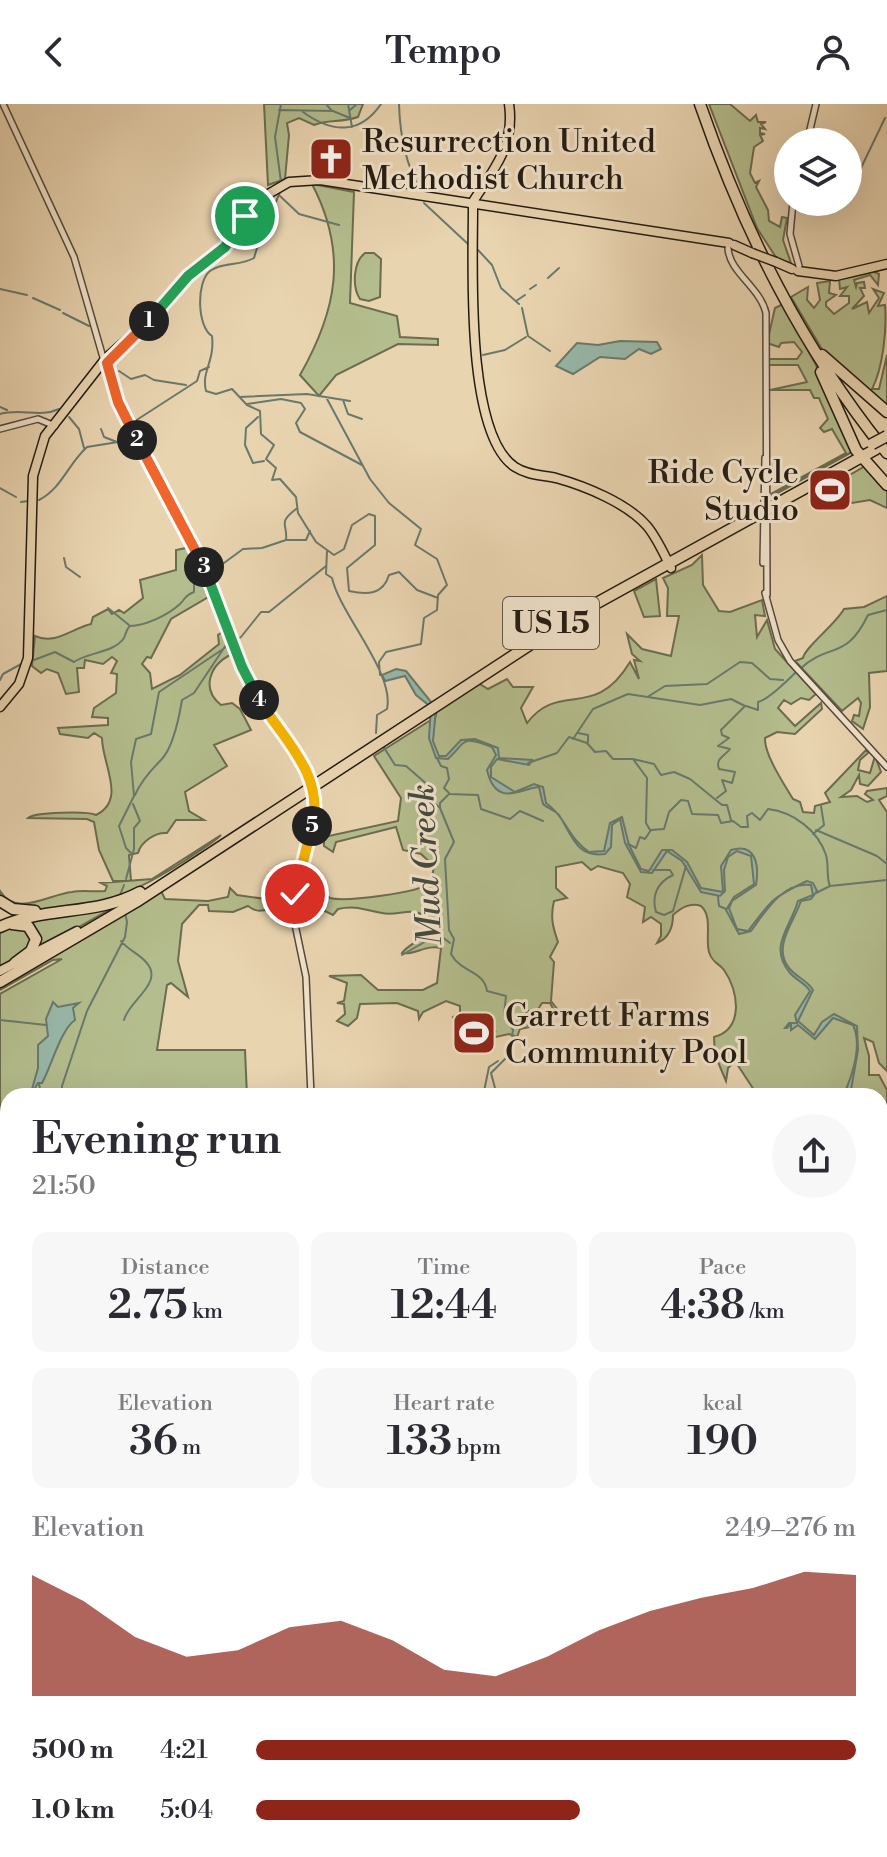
<!DOCTYPE html>
<meta charset="utf-8">
<style>
body{margin:0;font-family:"Libre Bodoni",serif;background:#f7f7f7;color:#2b2b33;height:100vh;display:flex;flex-direction:column;font-size:30px;white-space:nowrap}
*{box-sizing:border-box;margin:0}
p{font-size:26px;color:#7c7c81}
.icon{flex:none;width:44px;height:44px;fill:none;stroke:currentColor;stroke-width:2;stroke-linecap:round;stroke-linejoin:round}
.map{position:relative;flex:1;overflow:hidden}
.drawer{position:absolute;left:0px;top:984px;width:888px;height:770px;display:flex;flex-direction:column;background:#fff;border-radius:24px 24px 0 0;box-shadow:0 8px 32px #0002}
.drawer>*{flex:none}
.controls{position:absolute;left:774px;top:24px;display:grid;gap:16px}
.controls a{display:grid;place-items:center;width:88px;height:88px;border-radius:50%;background:#fff;box-shadow:0 8px 32px #0002;font-size:40px}
.pin{position:absolute;display:grid;place-items:center;width:68px;height:68px;color:#fff;margin:-34px;border:4px solid #fff;border-radius:50%;box-shadow:0 2px 8px #0007}
.km{position:absolute;width:40px;height:40px;margin:-20px;border-radius:50%;background:#222;color:#fff;font-size:22px;line-height:40px;text-align:center}
.round{display:grid;place-items:center;flex:none;width:84px;height:84px;border-radius:42px;background:#f7f7f7}
.head{display:flex;align-items:center;justify-content:space-between;height:136px;padding:0 32px}
h1{font-size:44px;font-weight:600;line-height:60px}
.metrics{display:grid;grid-template-columns:repeat(3,1fr);gap:12px;height:136px;padding:8px 32px}
.metrics div{display:grid;align-content:center;border-radius:16px;background:#f7f7f7;text-align:center}
.metrics b{font-size:40px;font-weight:600}
.metrics small{font-size:22px;font-weight:400}
.metrics p{font-size:22px}
.chart{height:224px;padding:16px 32px}
.chart p{display:flex;justify-content:space-between}
.chart svg{width:100%;height:144px;margin-top:8px;fill:#8f2418;opacity:.7}
ul{padding:0 32px;list-style:none;font-size:26px}
li{display:grid;grid-template-columns:128px 96px 1fr;align-items:center;height:60px}
li i{height:20px;border-radius:10px;background:#8f2418}
header{display:flex;justify-content:space-between;align-items:center;height:104px;padding:0 32px;background:#fff;font-size:36px;font-weight:600}
.map>svg:first-child{display:block}
</style>
<header><svg class="icon" aria-label="back" viewBox="0 0 24 24"><path d="M15 5l-7 7 7 7"/></svg>Tempo<svg class="icon" aria-label="person" viewBox="0 0 24 24"><circle cx="12" cy="8" r="4"/><path d="M4 21q1-7 8-7t8 7"/></svg></header>
<div class="map">
<svg width="887" height="1753" viewBox="0 0 887 1753">
<rect width="100%" height="100%" fill="#e9d4b0"/>
<filter id="stains"><feTurbulence type="fractalNoise" baseFrequency=".0025" numOctaves="4"/><feColorMatrix values="0 0 0 0 .2 0 0 0 0 .09 0 0 0 0 .02 0 0 0 .5 -.17"/></filter>
<radialGradient id="worn" r=".72"><stop offset=".6" stop-color="#630" stop-opacity="0"/><stop offset="1" stop-color="#630" stop-opacity=".3"/></radialGradient>
<path fill="#b4bd8d" stroke="#6b6c50" stroke-width="2" d="M264,0H363L358,13C340,19 329,15 314,21L299,14L287,19L289,31L285,75L268,81Z
M709,0H730L750,17L756,11L758,18H766L761,20L765,25L760,24V29L765,30L760,31L763,37L754,43L750,69L755,79L759,77L756,83L768,106L769,117L780,123L782,113L787,114L783,136L791,159L777,155L757,124Z
M312,80L354,88L350,199L397,212L400,233L438,235V241L398,240L336,271L319,292L300,271C337,206 348,149 312,80Z
M365,149H374L381,155L380,193L369,197L360,195C352,183 353,158 365,149Z
M872,167L879,170L878,181L870,171L854,176L856,183L857,179L864,178L865,184H860L864,192L852,205L867,198L869,209L879,194L873,185L884,189L878,202L885,201C887,225 883,264 872,285H879L887,251V306L823,247L791,193L808,183L807,196L814,204L820,196L817,179L830,177L829,189L836,191L826,198V202L834,210L849,199V192H840L847,183L840,185L839,175Z
M783,200L816,261L852,348L772,392L771,390L846,349L832,325L824,328L820,324L828,315L819,294H814L810,286H770L807,278L798,261H768L769,255H797L802,248L794,238L781,239L779,243L767,239L775,204Z
M865,362L887,382V404L870,396L852,399L843,383V375Z
M191,443L210,492L171,515L151,554L147,553L142,560L150,569L152,585L180,571L219,540L218,531L224,527L232,550C209,561 201,585 221,601L232,599L240,605L251,626L214,641L227,662L185,688L189,707L204,716H176L167,729C155,728 141,738 138,749L129,751L131,777H113L99,746L94,718L87,715L28,714C34,708 88,707 96,711C127,696 102,660 102,634L94,629L88,634L60,630L58,624L108,621V614L92,613L94,604L116,589L117,570L111,569L117,557L112,553L103,560L85,556L84,564H77L79,588L66,590L58,569L47,565L41,569L32,562L35,532C55,541 71,525 91,520L93,513L108,505L112,510L119,506L124,509L143,494L140,476L176,466V446Z
M702,451L703,481L719,507L730,508L762,496L765,512L755,511L757,533L767,516L775,545L816,590L809,596L801,594L791,600L784,596L778,604L795,622L821,599L822,605L795,630L777,628L765,634C764,650 784,680 793,695L800,698L803,708L814,709L815,702L830,698L825,689L867,645L868,649L860,656L858,666L870,669L875,652L881,668L868,682L860,680L859,671L851,686L841,693L857,692L867,698L873,696L865,690L867,687L887,684V692L879,696L887,708V967L879,959L873,938L864,934L869,952V971H879L887,986V1276L880,1282V992H758L735,957L728,964L726,977L715,951L714,933C744,925 739,887 724,866C718,858 713,860 709,848C705,833 713,813 701,802C690,798 681,804 673,811C673,824 669,834 657,839L661,832V820L651,813L643,818L645,803L627,793L630,780L623,769L598,762L591,766L582,758L556,763V784L567,794L554,797C550,813 553,824 558,838L550,853L554,858L551,897L561,910H556L550,899H542L537,907H527L524,915L529,923L520,925L517,933L509,930L491,934L489,931L496,927L488,928L486,918L490,917L470,913L461,926L453,913L460,909V902L446,897L423,908L419,915L418,907L397,899L360,900L357,914L348,922L337,917L345,910L344,900L337,899L344,897L347,879L329,872L361,871L378,886H423L437,879L441,844C426,840 414,852 402,849C410,838 430,835 429,816C414,800 399,813 382,809C365,806 356,801 338,805L333,811L325,807L299,811L298,798L310,796L319,784L330,794C346,798 417,789 431,779L434,762L421,750L403,746L396,723L336,738L333,748L324,742V733L398,717L401,694L374,652L434,614V620L437,605L478,579L488,585L507,575L513,583H533L521,604L527,619C560,576 594,618 630,558L639,575L634,556L640,557L632,550L627,530L642,545L671,552L679,512H667L668,484L663,474L692,461Z
M656,475L660,512L644,513L634,487Z
M887,492V567L869,569L870,603L863,625L852,617L854,611L859,612L861,599L858,594L842,607L795,557L803,554C805,543 834,522 844,505L864,503Z
M221,731C212,740 197,748 186,756C132,791 64,825 0,794V787C17,814 49,790 72,788C82,786 94,788 105,787L107,782L101,779L152,775Z
M230,784L237,791L287,798V818L281,802C268,803 261,812 248,802L233,808L209,807L208,801H199L182,820L178,857L188,893L171,879L167,881L157,946H245L247,992H8V1031H2L0,1036V890L62,855L53,856L0,886V880L161,787L165,795L208,797L228,793Z
M114,803L33,849L35,843L23,818Z
M24,821L34,842L0,865V827Z
M887,1287V1421L880,1419V1294Z
M0,1543L8,1545V1746H246L254,1753H0V1553L4,1548Z
M884,1629H887V1753H857V1746H880V1631Z
M523,1746H622V1753H523Z"/>
<path fill="#97b8a9" stroke="#68796d" stroke-width="2" d="M620,237L657,238L661,245L651,250L639,245L625,255L600,253L573,270L556,262L577,239L598,241Z
M396,565L406,567L436,604L433,637L439,652H446L461,636L475,635L498,644L499,654L532,656L529,661L497,655L491,663V673L515,688L534,680L543,683L546,699C566,713 568,734 589,748L604,747L610,719L622,713L629,741L641,765L649,767L662,746H672L687,758L701,784L723,788L721,762L731,746C757,738 759,763 756,781L732,797L729,804L737,825L748,827C771,797 771,794 807,777L813,779L817,787L811,795L801,797C794,818 772,843 789,864C796,873 807,876 813,886L798,917L814,931L822,918L834,910L857,922L858,946L850,992L845,988C853,969 862,940 853,921L833,914L815,935L798,921L791,926V920L787,924H785L789,919H797L795,911L810,887C805,879 796,876 790,869C768,843 790,824 798,797L813,791L811,781C783,777 765,808 751,827L739,830L726,806L734,793L754,780L751,752L737,747L728,753L724,766L725,787L720,792L701,788L682,757L667,747L652,769L641,768L625,739L620,715L612,721L611,743L605,750C576,754 572,731 559,711C554,705 548,705 543,700L539,683C522,684 496,705 487,666L496,651L492,643C461,631 467,637 448,655L436,654L429,634L431,603L416,591L405,572L385,577L382,571Z
M53,898L58,903L79,899L73,904L75,916C61,925 51,963 42,979H38L30,992L38,964V941L48,932L46,915Z"/>
<g fill="none" stroke-linecap="round" stroke-linejoin="round">
<path stroke="#68796d" stroke-width="2" d="M326,0L332,7
M348,0L352,23
M399,0C400,33 406,61 422,90
M279,6L333,7L350,14
M350,6L357,0
M303,8C332,29 360,31 381,0
M281,78L275,33L281,0
M280,88L264,127L266,135L257,144L254,154C241,162 221,158 210,167C196,178 197,223 212,232C215,258 201,267 206,287L216,290L232,285L247,301L260,307L261,330L274,341L266,355L276,364L272,376L280,375L296,393L298,409L316,438L334,451L344,445L352,421L369,410L375,412V441L347,464L349,487C367,491 383,491 389,471L399,468L417,486L438,494
M848,91L885,14
M280,92L299,110L339,121
M424,99L469,141
M838,106L845,98
M478,146L492,161L501,184L519,200
M548,174L559,164
M0,185L27,191
M530,185L536,181
M33,194L60,206
M516,197L525,191
M522,204L528,232L550,247
M63,209L89,222
M483,251L505,246L526,233
M119,267L131,275L145,271L154,276L186,281
M240,293L307,290L350,297
M326,293L370,375L389,399L421,425L415,441L437,455L447,481L438,491L437,506L424,514L421,540L386,548L379,558L380,571
M343,296L348,310L362,315
M247,300L281,295L301,299L305,305L296,319L300,328L362,361
M0,303L7,306
M0,310C21,304 40,314 59,305
M69,313L79,325L84,344
M258,313L246,324L245,341L253,359L264,357
M132,319L197,277L200,267L209,263
M101,325L104,333L117,338
M119,338L126,322
M0,384L16,393
M39,396C62,384 68,360 87,343L118,338
M21,398L28,397
M296,405C277,420 288,419 286,436H306L310,427
M327,447L326,470L332,474C340,510 395,569 387,605L377,611L376,629
M64,454L66,463L80,473
M209,470L243,445L262,444L286,436
M108,504L129,521
M130,522C145,522 168,511 180,500C186,494 185,491 194,488V477L203,472
M34,556L55,548L74,558C88,548 114,549 124,534C126,530 126,526 129,523
M800,565C829,538 846,557 868,511L887,506
M0,576L3,570L23,559
M649,592L665,582L707,580L740,558L752,559L770,575L783,576
M746,602L758,606V598C767,596 788,576 796,568
M578,629L588,631V638
M573,635L593,605L628,590L700,601L731,595L745,602L721,626L722,631L729,634L718,642L730,645C725,652 715,654 719,665L735,668L732,679L722,676L726,687L717,694
M383,642L395,661L406,662L429,682V695L439,703
M437,654L441,662L447,664L449,675L444,684L449,689
M633,655L654,660L661,671L674,668L690,675L722,701H727L731,716
M528,659L557,649L569,633L587,639L595,648L606,647L613,655H633L647,674L646,719L650,726
M449,690L440,699V704L454,738L445,755L449,826L454,835L451,850C461,869 484,866 487,887L506,892L504,911L513,926L512,932
M450,690L478,691L481,705L510,715L520,707L543,717
M135,691C141,677 153,664 161,656C173,644 179,614 182,596L194,589L226,541
M816,726L877,752L887,760
M813,730L824,721L821,702
M628,740L636,744L640,733L645,735L651,726L664,725L669,708L681,696L688,697L692,710L718,711L721,719L733,717L741,723H748L747,712L752,709L760,716L768,705C794,708 818,727 826,751C829,761 826,773 830,782
M132,750L126,744L119,722L134,692L131,658L136,635L151,630L159,588L241,533L261,508H269L326,462
M653,766H670L673,771C658,778 651,791 656,808L664,811L673,807L686,762
M126,775L134,745V724L140,717L133,700
M816,789L830,782L887,776
M120,791L124,781
M718,793L719,802L726,805
M121,837C128,846 138,849 146,858C165,879 129,896 124,916
M402,851L435,832H441L450,839
M0,916L46,921
M39,979L41,992
M62,992V982L87,907L125,833L127,818L125,809
M483,992L489,963L498,957
M505,992L495,984L491,969L507,953L511,940
M0,1144L8,1141
M0,1213L8,1193
M0,1254L8,1262
M8,1263V1272
M0,1340L8,1345
M134,1746V1753
M585,1746L587,1753
M638,1746L641,1753
M0,1749L9,1753
M101,1753L102,1746
M111,1753L118,1746
M455,1753L457,1746"/>
<g stroke="#54493a" stroke-width="8">
<path id="minor" d="M3,0L74,153L113,288L196,445L249,578L311,672L315,710L292,806L306,873L311,992
M807,38L816,0
M793,98L790,130L799,162
M728,144C729,168 760,183 766,209L767,491
M0,325L38,315L55,322
M763,459L765,354
M765,489L778,536L790,557L887,663
M0,1123L8,1124
M0,1509L8,1515
M880,1621L887,1625
M252,1746L258,1753
M747,1746L748,1753"/>
</g>
<g stroke="#221b12" stroke-width="11">
<path id="major" d="M509,0C515,40 495,64 474,96L473,104C473,161 465,330 515,363C527,371 542,371 556,374C585,382 627,399 647,422C657,434 664,450 671,464
M734,141L752,149
M776,158L792,165
M798,167L836,172L887,160
M0,603L19,580L28,554L33,372L45,332L106,254L166,201L188,172L225,143L258,96L289,78L320,76L729,139
M0,867L77,827
M880,1291L887,1286
M214,1753L224,1746"/>
</g>
<g stroke="#221b12" stroke-width="13">
<path id="highway" d="M700,0C744,127 802,244 887,349
M822,251L887,308
M821,268L856,346L887,381
M0,797L13,805L35,807
M12,820L28,822L36,835L31,847L15,859
M0,823C45,802 96,812 140,788
M0,878L136,798L577,510L876,345"/>
</g>
<use href="#minor" stroke="#f1e3cc" stroke-width="5"/>
<use href="#major" stroke="#e9d4b0" stroke-width="8"/>
<use href="#highway" stroke="#e9d4b0" stroke-width="10"/>
<g stroke="#221b12" stroke-width="11" stroke-linecap="butt">
<path id="major-bridge" d="M752,149L776,158"/>
</g>
<g stroke="#221b12" stroke-width="13" stroke-linecap="butt">
<path id="highway-bridge" d="M872,340L887,332"/>
</g>
<use href="#major-bridge" stroke="#e9d4b0" stroke-width="8"/>
<use href="#highway-bridge" stroke="#e9d4b0" stroke-width="10"/>
</g>
<g fill="none" stroke-linecap="round" stroke-linejoin="round">
<g stroke="#fff" stroke-width="16">
<path id="split-1" d="M149,217L188,172L225,143L245,112"/>
</g>
<g stroke="#fff" stroke-width="16">
<path id="split-2" d="M137,336L118,298L107,259L149,217"/>
</g>
<g stroke="#fff" stroke-width="16">
<path id="split-3" d="M137,336L204,463"/>
</g>
<g stroke="#fff" stroke-width="16">
<path id="split-4" d="M204,463L242,563L259,596"/>
</g>
<g stroke="#fff" stroke-width="16">
<path id="split-5" d="M259,596C284,636 325,671 312,722"/>
</g>
<g stroke="#fff" stroke-width="16">
<path id="split-6" d="M295,790L312,722"/>
</g>
<use href="#split-1" stroke="#22a559" stroke-width="10"/>
<use href="#split-2" stroke="#f0652b" stroke-width="10"/>
<use href="#split-3" stroke="#f0652b" stroke-width="10"/>
<use href="#split-4" stroke="#22a559" stroke-width="10"/>
<use href="#split-5" stroke="#f5b400" stroke-width="10"/>
<use href="#split-6" stroke="#f5b400" stroke-width="10"/>
</g>
<defs>
<g id="church-square" transform="scale(2.3)"><rect x="-9" y="-9" width="18" height="18" rx="4" fill="#8f2418" stroke="#f1e3cc"/><path d="M-1.2-6h2.4v3.5h3.3v2.4h-3.3V6h-2.4V-.1h-3.3v-2.4h3.3Z" fill="#fff"/></g>
<g id="stadium-square" transform="scale(2.3)"><rect x="-9" y="-9" width="18" height="18" rx="4" fill="#8f2418" stroke="#f1e3cc"/><path d="M0-5a6.5 5 0 1 0 0 10a6.5 5 0 1 0 0-10ZM-3.5-1.8h7v3.6h-7Z" fill="#fff"/></g>
</defs>
<g fill-rule="evenodd">
<use href="#church-square" x="331" y="55"/>
<use href="#stadium-square" x="830" y="386"/>
<use href="#stadium-square" x="474" y="929"/>
</g>
<g text-anchor="middle" stroke-width="6" stroke-linejoin="round" paint-order="stroke">
<rect fill="#f1e3cc" stroke="#60574a" stroke-width="2" x="503" y="493" width="96" height="52" rx="6"/>
<g font-size="30" font-weight="bold" fill="#221b12">
<text x="551" y="529">US 15</text>
</g>
<g font-size="32" fill="#221b12" stroke="#f1e3cc" text-anchor="start">
<text x="362" y="48">Resurrection United<tspan x="362" dy="37">Methodist Church</tspan></text>
<text x="799" y="379" text-anchor="end">Ride Cycle<tspan x="799" dy="37">Studio</tspan></text>
<text x="505" y="922">Garrett Farms<tspan x="505" dy="37">Community Pool</tspan></text>
</g>
<g font-size="34" font-style="italic" fill="#454a3f" stroke="#f1e3cc">
<text transform="translate(425 761) rotate(-93)" y="12">Mud Creek</text>
</g>
</g>
<rect width="100%" height="100%" filter="url(#stains)"/>
<rect width="100%" height="100%" fill="url(#worn)"/>
</svg>
<div class="controls">
<a><svg class="icon" aria-label="layers" viewBox="0 0 24 24"><path d="M12 4l9 5-9 5-9-5zM3 14l9 5 9-5"/></svg></a>
</div>
<div class="pin" style="left:245px;top:112px;background:#1e9e55"><svg class="icon" aria-label="arrive" viewBox="0 0 24 24"><path d="M6 21V4h12l-3 4 3 4H6"/></svg></div>
<div class="pin" style="left:295px;top:790px;background:#d93025"><svg class="icon" aria-label="check" viewBox="0 0 24 24"><path d="M5 12l5 5 9-10"/></svg></div>
<b class="km" style="left:149px;top:217px">1</b>
<b class="km" style="left:137px;top:336px">2</b>
<b class="km" style="left:204px;top:463px">3</b>
<b class="km" style="left:259px;top:596px">4</b>
<b class="km" style="left:312px;top:722px">5</b>
<section class="drawer">
<div class="head"><div><h1>Evening run</h1><p>21:50</p></div><a class="round"><svg class="icon" aria-label="share" viewBox="0 0 24 24"><path d="M12 15V3M7 8l5-5 5 5M5 13v7h14v-7"/></svg></a></div>
<div class="metrics">
<div><p>Distance</p><b>2.75<small> km</small></b></div>
<div><p>Time</p><b>12:44</b></div>
<div><p>Pace</p><b>4:38<small> /km</small></b></div>
</div>
<div class="metrics">
<div><p>Elevation</p><b>36<small> m</small></b></div>
<div><p>Heart rate</p><b>133<small> bpm</small></b></div>
<div><p>kcal</p><b>190</b></div>
</div>
<div class="chart"><p><span>Elevation</span>249–276 m</p>
<svg viewBox="0 0 160 44" preserveAspectRatio="none"><path d="M0 44V7L10 15L20 26L30 32L40 30L50 23L60 21L70 27L80 36L90 38L100 32L110 24L120 18L130 14L140 11L150 6L160 7V44z"/></svg>
</div>
<ul>
<li><b>500 m</b>4:21<i style="width:100%"></i></li>
<li><b>1.0 km</b>5:04<i style="width:54%"></i></li>
</ul>
</section>
</div>
